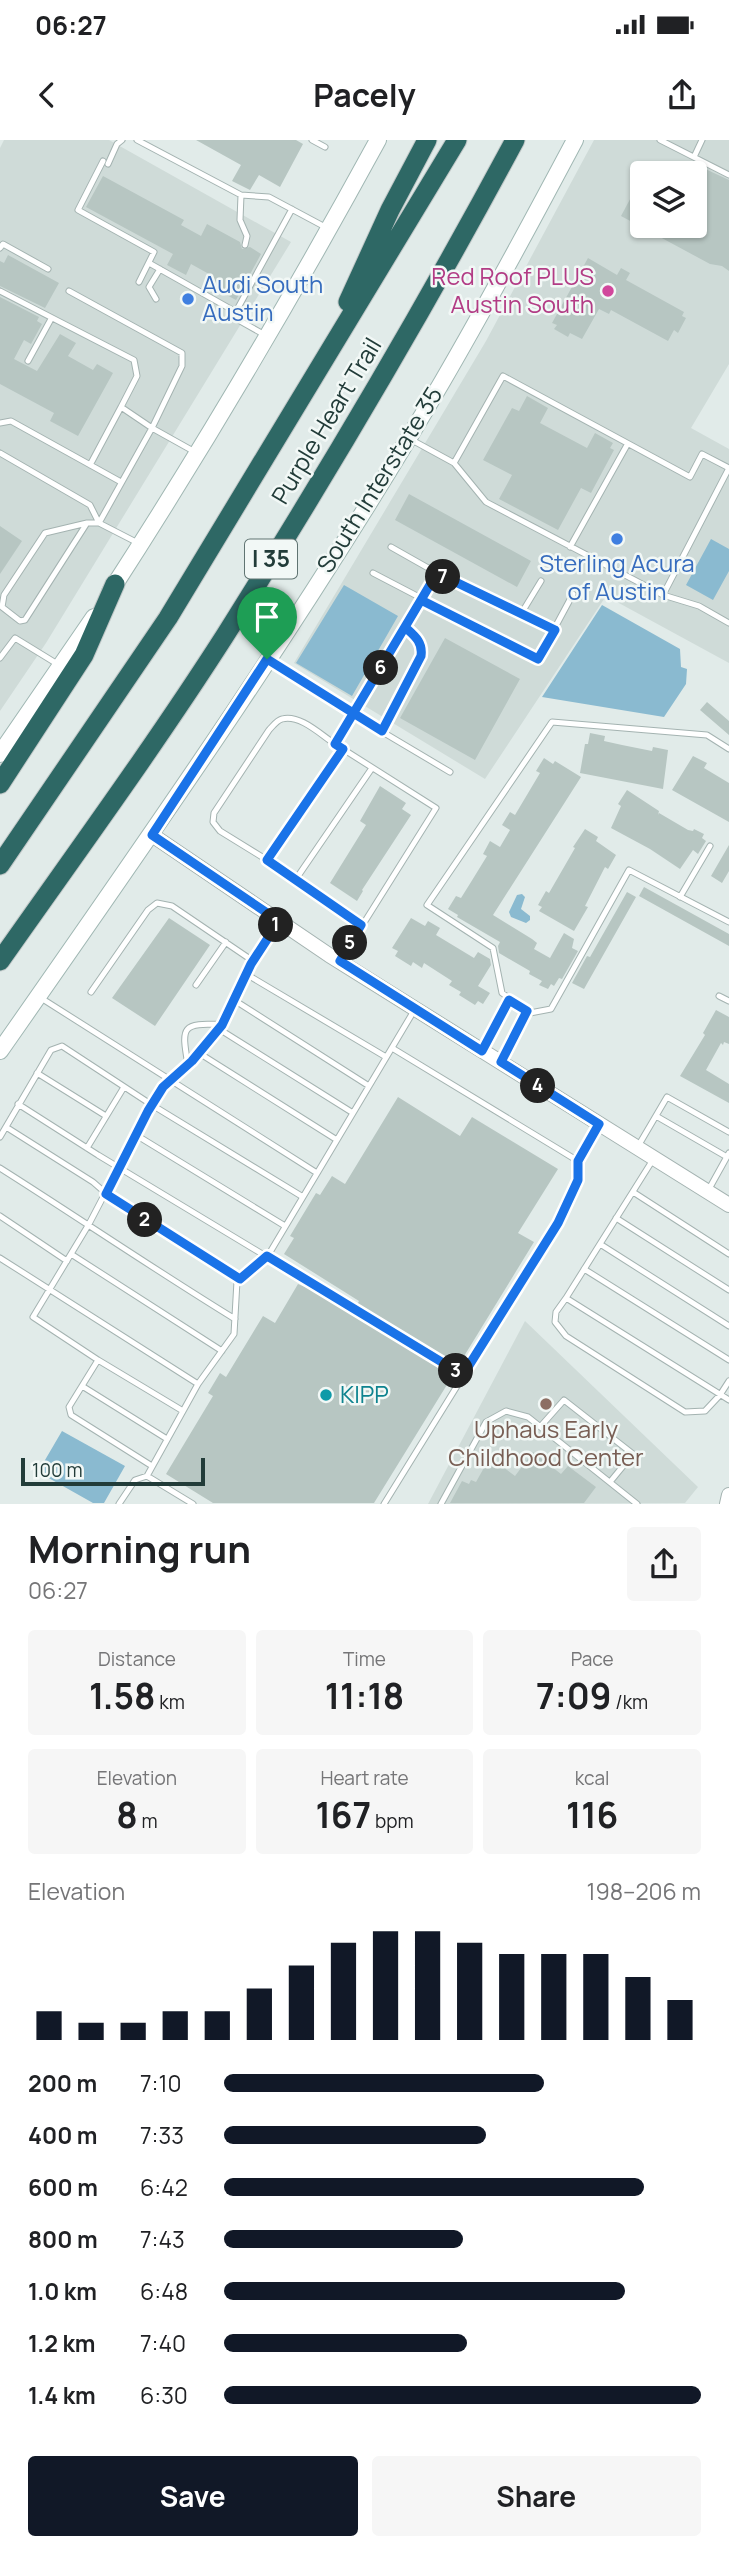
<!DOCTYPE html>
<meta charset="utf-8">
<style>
body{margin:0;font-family:Manrope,sans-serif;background:#f6f6f6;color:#202124;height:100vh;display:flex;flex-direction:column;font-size:26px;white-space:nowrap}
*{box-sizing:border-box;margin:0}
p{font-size:23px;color:#757577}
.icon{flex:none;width:38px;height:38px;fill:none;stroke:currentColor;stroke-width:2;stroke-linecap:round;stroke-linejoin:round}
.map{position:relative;height:1364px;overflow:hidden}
.panel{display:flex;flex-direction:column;background:#fff;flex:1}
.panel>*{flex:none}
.controls{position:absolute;left:630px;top:21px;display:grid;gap:14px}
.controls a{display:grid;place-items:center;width:77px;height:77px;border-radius:7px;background:#fff;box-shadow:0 2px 5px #0004;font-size:35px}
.scale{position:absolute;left:21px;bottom:18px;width:184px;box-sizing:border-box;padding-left:7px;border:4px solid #223c39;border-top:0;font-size:19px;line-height:24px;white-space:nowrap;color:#223c39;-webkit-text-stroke:5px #f2f8f6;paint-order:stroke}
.pin{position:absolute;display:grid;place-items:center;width:60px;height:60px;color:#fff;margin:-72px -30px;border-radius:50% 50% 50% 0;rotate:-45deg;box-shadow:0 0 7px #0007}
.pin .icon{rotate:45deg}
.km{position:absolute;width:35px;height:35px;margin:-18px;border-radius:50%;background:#222;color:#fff;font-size:19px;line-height:35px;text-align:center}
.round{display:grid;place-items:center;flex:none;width:74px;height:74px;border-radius:7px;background:#f6f6f6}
.summary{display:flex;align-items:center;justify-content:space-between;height:119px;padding:0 28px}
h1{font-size:38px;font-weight:700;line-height:52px}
.figures{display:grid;grid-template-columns:repeat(3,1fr);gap:10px;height:119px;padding:7px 28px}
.figures div{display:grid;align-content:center;border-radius:7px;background:#f6f6f6;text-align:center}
.figures b{font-size:35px;font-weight:700}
.figures small{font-size:19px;font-weight:400}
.figures p{font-size:19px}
.chart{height:196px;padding:14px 28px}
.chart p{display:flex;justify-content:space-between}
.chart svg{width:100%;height:126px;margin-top:7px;stroke:#111827;stroke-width:6}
.action{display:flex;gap:14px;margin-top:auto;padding:14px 28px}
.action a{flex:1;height:80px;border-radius:7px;background:#111827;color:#fff;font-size:28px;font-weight:700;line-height:80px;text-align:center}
.action a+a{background:#f6f6f6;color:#202124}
ul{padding:0 28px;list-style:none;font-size:23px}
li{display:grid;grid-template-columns:112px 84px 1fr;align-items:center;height:52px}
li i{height:18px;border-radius:9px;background:#111827}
.status{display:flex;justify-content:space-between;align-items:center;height:49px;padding:0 35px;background:#fff;direction:ltr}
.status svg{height:19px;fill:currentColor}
header{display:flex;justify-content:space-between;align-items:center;height:91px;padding:0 28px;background:#fff;font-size:32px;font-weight:700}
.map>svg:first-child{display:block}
</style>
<div class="status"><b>06:27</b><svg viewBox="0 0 49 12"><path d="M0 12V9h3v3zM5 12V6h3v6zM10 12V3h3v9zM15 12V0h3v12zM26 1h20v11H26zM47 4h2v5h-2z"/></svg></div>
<header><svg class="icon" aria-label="back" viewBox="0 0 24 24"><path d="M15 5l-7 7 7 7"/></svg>Pacely<svg class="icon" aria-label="share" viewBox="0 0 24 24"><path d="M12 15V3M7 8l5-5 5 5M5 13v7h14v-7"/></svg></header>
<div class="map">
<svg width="729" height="1364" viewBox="0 0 729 1364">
<rect width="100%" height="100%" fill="#e1ebe9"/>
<path fill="#cfdbd8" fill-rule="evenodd" d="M4,0H109L291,102L46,503L0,571V8Z
M594,0H729V224L691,288L729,309V523L606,456L485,639L294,523L486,201ZM642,33H695V86H642Z
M525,1181L698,1347L685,1363L428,1364Z"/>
<path fill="#8abad0" d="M711,399L729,409V431L713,460L686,445Z
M344,445L398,476L352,556L296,523Z
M602,465L680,509L681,527L687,529L686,544L664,577L542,557Z
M522,754L525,757L521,769L530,776V780L526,783L511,777L509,772L517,755Z
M62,1291L125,1326L104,1363H93L38,1332Z"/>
<path fill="#b7c6c2" d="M196,0H296L303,4L280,47L259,35L250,50L232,41L241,25Z
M701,27L729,40V131L722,126L710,124L621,76L642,37V86H695V38Z
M103,36L184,80L181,85L201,96L207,84L240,102L242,109L250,107L261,114L236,160L204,143L209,134L191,124L186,135L167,125L173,114L86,67Z
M8,115L59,143L45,168L0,146V121L4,123Z
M588,118L617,135L621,128L630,133L626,140L684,172L682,176L686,178L678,193L674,190L668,201L611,170L609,174L599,169L582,199L570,193L568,197L554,189L557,185L552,183Z
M0,157L39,177L37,181L42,184L31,204L24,200L14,219L37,231L60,194L76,203L68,216L93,230L97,224L113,233L78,296L50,281L54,273L0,244Z
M527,256L548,268L540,283L587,308L595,293L613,303L610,308L614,310L591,353L581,348L558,390L499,359L512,335L483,320L512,268L519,271Z
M409,354L531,421L517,447L395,380Z
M0,386L22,401L0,434Z
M445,498L520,539L475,620L400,578Z
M707,562L729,581V595L700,570Z
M590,593L605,596L604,601L622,605L652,611L653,607L668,610L663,649L580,633L585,604H588Z
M693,616L707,623L704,628L729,643V682L672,650Z
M544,618L553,624L555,621L581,637L493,775L532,799L537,803L534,809L550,818L564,793L574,799L572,808L578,811L562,839L559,838L554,846L551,844L548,849L539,845L542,841L529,834L530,831L499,813L498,806L500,802L457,777L458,775L448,769L456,756L461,758L471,742L487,716L483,714L490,701L500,707L510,690L502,685L510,672L515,675L540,633L536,631Z
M380,646L406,663L402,669L411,675L362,750L363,751L357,761L330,743L366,685L360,681Z
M627,650L659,671L658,675L659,673L688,690L693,691L694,689L704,694L702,698L706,701L698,714L693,710L680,729L650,709L611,688L621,666L618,664Z
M585,689L598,697L596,701L616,715L608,729L605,727L585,766L588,767L574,791L539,771L542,767L538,765L546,751L549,753L575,708L573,707Z
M729,705V731L722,743L711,736Z
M644,747L729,794V806L639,756Z
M627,752L636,757L584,849L572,843L587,816L590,817Z
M169,778L210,805L155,886L112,858Z
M411,778L425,786L428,781L440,788L436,795L474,818L478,812L490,819L491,825L478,846L490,853L483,864L478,861L475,865L459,855L461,852L449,845L452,841L424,823L422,828L413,822L411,826L395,816L398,811L392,808Z
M716,870L729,877V904L724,902L723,905L721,903L706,930L729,944V963L680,936L705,895L703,893Z
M398,957L460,996L472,977L558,1029L518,1093L534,1102L458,1226L357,1165L359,1161L284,1114L294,1098L290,1096L316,1053L320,1055L332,1036L345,1044Z
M298,1144L310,1149L453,1235L374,1363H213L166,1334L213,1256L208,1253L220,1233L226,1237L263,1176L275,1183Z
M533,1312L561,1334L568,1326L596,1347L584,1363H450L462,1341L469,1344L471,1340L476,1342L490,1317L515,1336Z"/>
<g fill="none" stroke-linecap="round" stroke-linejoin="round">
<g stroke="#a4b3b1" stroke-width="7">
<path id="service" d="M137,0L241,55L269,57L327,88
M312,0L325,7
M660,0L729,35
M694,17L702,0
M103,21L78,70L154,112L139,142
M108,24L117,4L122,0
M241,55L240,80L247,96L245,105
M0,108L3,104L48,129
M149,123L236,172
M0,151L134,220L137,236L121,267L152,288L195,312
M69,151L182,213V226L152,288L99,383
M156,159L149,147L160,129
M265,195L233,177L292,69
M28,221L51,179
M0,283L11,281L121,342
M410,299L454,323L486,362L663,455L729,328L702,314L690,337L503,236L454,323
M0,313L90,365L99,383
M90,325L121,267
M87,383L45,393L4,455L2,467L20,481L25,480L87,383H99L138,403
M391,407L437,433L555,490
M570,407L627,305
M373,433L538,519L573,454
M663,455L699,466L729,483
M521,474L541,441
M0,518L15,498L59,525
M269,521L354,575L437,433
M382,591L421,516C423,502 415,496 405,487
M343,609L267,720L361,785
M729,609L707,595L552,582L427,765L493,808L502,853L530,873L551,869L629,730L729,782
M267,720L220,691L213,682L214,673L269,590C273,586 277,580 282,579C300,574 321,595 335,604
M296,739L372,628
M680,757L710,706
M340,821L436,668L335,604L354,575L450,632
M246,834L386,917
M196,845L226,802
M91,852L148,770L157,763L172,766L253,821
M719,856L729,861
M41,858L317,1033
M234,860L369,946
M219,889L353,973
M392,908L578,1021L599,984
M483,910L509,860
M199,913L337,1000
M501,922L527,871
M188,925C181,885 182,884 222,884
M37,933L106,976
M18,964L98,1015L463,1235
M656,976L727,1017
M6,987L93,1042C134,1080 192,1110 240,1139
M136,995L285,1086
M0,997L51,910L62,906L152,965L303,1057
M87,1008L124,947
M637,1008L667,957L729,992
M654,1018L566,1158L729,1260
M0,1028C79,1078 155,1130 235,1179
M709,1049L729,1013
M633,1052L729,1114
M0,1076L67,1121
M616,1078L729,1150
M600,1104L729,1186
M71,1114L222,1211
M0,1118L198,1244L234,1194L237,1141L266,1119L415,869
M584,1129L729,1220
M566,1158L556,1172L555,1182L566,1196L685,1272L705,1271L720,1255L729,1241
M98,1220L183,1271
M82,1246L167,1299
M540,1287L564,1260L633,1314L610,1342
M152,1326L71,1275L69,1267L98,1220L33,1177L89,1084L148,971L163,947L192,921L222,885L251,824L278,783
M147,1336L198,1244
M119,1364L135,1340L147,1336L193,1364
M384,1364L558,1083L578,1040V1021
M441,1364L486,1282L506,1271L528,1277L637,1364"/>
</g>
<g stroke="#a4b3b1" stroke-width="16">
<path id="tertiary" d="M152,695L329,815L729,1065
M727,1364L729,1355"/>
</g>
<g stroke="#a0b7b3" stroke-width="18">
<path id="secondary" d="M110,452C205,305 294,154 378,0
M0,614L94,477
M0,911C153,692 307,473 442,242C488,163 532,81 575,0"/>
</g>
<g stroke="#c1c8c8" stroke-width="21">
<path id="motorway" d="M348,162L390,70L427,0
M0,644L84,515L115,444
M0,725L168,478L457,0
M0,821C76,713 155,605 226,494C328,332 425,168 515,0"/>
</g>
<use href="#service" stroke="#fff" stroke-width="5"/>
<use href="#tertiary" stroke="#fff" stroke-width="14"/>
<use href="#secondary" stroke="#fff" stroke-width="16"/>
<use href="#motorway" stroke="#2e6865" stroke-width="19"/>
</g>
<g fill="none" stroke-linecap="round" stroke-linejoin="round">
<g stroke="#fff" stroke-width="14">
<path id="route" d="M267,519L152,695L279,781L251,824L222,885L192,921L163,947L148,971L106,1054L240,1139L267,1116L463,1235L558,1083L578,1040V1021L599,984L501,922L527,871L509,860L482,911L340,821L361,785L267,720L343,609L335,604L421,460L538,519L555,490L437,433L405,487C415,496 423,502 421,516L382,591L267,519"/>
</g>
<use href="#route" stroke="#1a73e8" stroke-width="9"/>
</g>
<circle fill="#d1479c" stroke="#f2f8f6" stroke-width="2.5" cx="608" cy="151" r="7"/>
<g fill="#3f7fe0" stroke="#f2f8f6" stroke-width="2.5">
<circle cx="188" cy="159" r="7"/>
<circle cx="617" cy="399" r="7"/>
</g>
<circle fill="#0f9aa8" stroke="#f2f8f6" stroke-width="2.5" cx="326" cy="1255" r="7"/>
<circle fill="#8d6e63" stroke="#f2f8f6" stroke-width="2.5" cx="546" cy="1264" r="7"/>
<g text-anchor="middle" stroke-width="5" stroke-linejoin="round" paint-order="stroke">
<rect fill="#f2f8f6" stroke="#607472" stroke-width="2" x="245" y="399.5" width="52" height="39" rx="5"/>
<g font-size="23" font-weight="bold" fill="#223c39">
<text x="271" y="427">I 35</text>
</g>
<g font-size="24" fill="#b23c85" stroke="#f2f8f6" text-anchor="end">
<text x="594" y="145">Red Roof PLUS<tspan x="594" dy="28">Austin South</tspan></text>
</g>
<g font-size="24" fill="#366cbe" stroke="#f2f8f6" text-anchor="start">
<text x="202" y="153">Audi South<tspan x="202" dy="28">Austin</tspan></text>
<text x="617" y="432" text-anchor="middle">Sterling Acura<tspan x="617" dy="28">of Austin</tspan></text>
</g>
<g font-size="24" fill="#223c39" stroke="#f2f8f6">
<text transform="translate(327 281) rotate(-59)" y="8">Purple Heart Trail</text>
<text transform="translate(380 340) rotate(-58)" y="8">South Interstate 35</text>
</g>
<g font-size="24" fill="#0d838f" stroke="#f2f8f6" text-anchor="start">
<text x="340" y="1263">KIPP</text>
</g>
<g font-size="24" fill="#785e54" stroke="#f2f8f6">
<text x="546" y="1298">Uphaus Early<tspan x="546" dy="28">Childhood Center</tspan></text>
</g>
</g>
</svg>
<div class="controls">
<a><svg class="icon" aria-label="layers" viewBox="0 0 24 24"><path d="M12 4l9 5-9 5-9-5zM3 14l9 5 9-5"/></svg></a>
</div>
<div class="scale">100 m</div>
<div class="pin" style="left:267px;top:519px;background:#1e9e55"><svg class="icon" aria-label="arrive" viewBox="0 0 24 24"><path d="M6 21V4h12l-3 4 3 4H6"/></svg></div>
<b class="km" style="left:276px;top:785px">1</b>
<b class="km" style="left:145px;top:1080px">2</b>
<b class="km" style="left:456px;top:1231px">3</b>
<b class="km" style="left:538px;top:946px">4</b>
<b class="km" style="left:350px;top:803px">5</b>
<b class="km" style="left:381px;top:528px">6</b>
<b class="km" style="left:443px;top:437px">7</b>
</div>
<section class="panel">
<div class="summary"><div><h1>Morning run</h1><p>06:27</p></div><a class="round"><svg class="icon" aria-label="share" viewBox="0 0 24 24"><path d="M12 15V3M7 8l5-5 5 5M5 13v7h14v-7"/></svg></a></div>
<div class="figures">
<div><p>Distance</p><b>1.58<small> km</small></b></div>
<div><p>Time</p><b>11:18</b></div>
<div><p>Pace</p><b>7:09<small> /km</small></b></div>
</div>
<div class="figures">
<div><p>Elevation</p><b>8<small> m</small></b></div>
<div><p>Heart rate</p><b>167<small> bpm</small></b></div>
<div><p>kcal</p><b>116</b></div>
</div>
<div class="chart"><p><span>Elevation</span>198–206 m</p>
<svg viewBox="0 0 160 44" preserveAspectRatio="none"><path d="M5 44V34M15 44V38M25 44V38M35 44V34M45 44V34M55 44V26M65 44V18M75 44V10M85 44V6M95 44V6M105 44V10M115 44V14M125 44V14M135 44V14M145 44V22M155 44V30"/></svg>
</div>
<ul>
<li><b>200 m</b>7:10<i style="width:67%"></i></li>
<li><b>400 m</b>7:33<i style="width:55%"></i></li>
<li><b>600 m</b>6:42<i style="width:88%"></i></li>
<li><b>800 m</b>7:43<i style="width:50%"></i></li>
<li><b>1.0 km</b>6:48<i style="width:84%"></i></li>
<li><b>1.2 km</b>7:40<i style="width:51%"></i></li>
<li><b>1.4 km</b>6:30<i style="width:100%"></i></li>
</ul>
<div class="action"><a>Save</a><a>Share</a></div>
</section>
